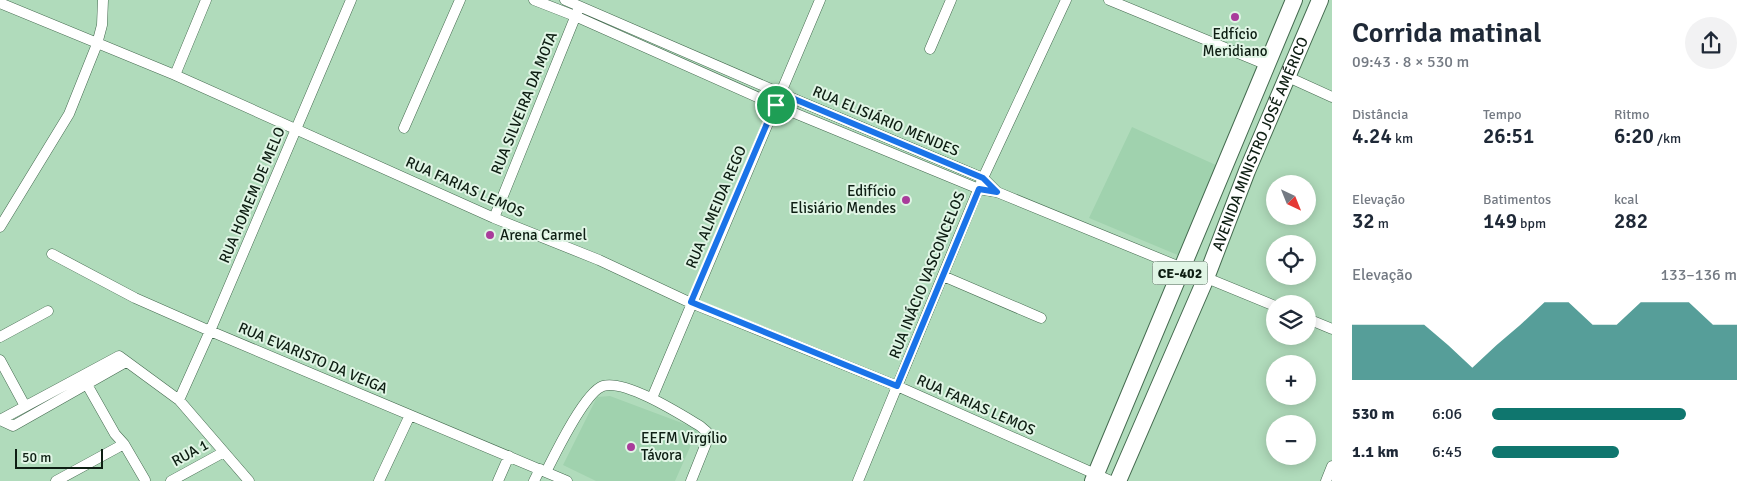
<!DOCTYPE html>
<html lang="pt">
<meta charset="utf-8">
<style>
body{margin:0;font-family:Signika,sans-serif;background:#f2f2f3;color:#1f2937;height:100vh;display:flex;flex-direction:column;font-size:19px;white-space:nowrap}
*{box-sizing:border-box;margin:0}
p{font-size:16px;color:#747a83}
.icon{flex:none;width:28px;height:28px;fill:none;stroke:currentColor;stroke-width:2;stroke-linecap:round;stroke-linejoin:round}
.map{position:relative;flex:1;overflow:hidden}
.panel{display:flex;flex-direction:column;background:#fff;width:425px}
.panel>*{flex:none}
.needle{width:32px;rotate:137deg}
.controls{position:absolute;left:1266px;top:175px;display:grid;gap:10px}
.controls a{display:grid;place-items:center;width:50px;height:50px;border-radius:50%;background:#fff;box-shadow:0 2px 12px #0003;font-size:25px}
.scale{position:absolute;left:15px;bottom:12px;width:88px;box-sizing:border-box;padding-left:5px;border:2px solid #0e1e13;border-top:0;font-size:14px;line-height:18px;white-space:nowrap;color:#0e1e13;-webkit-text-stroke:4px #e0f5e5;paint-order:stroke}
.pin{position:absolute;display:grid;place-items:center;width:42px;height:42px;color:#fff;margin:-21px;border:2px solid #fff;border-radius:50%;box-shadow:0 1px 5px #0007}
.round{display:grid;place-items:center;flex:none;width:52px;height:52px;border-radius:26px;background:#f2f2f3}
.overview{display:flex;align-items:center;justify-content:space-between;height:85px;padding:0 20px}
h1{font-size:28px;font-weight:600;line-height:38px}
.stats{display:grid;grid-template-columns:repeat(3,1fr);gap:8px;height:85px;padding:5px 20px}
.stats div{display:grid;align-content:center}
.stats b{font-size:21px;font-weight:600}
.stats small{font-size:14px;font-weight:400}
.stats p{font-size:14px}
.chart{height:140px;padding:10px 20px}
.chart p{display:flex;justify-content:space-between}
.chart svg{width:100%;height:90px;margin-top:5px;fill:#0f766e;opacity:.7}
ul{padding:0 20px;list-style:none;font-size:16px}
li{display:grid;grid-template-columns:80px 60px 1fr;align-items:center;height:38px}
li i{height:12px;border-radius:6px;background:#0f766e}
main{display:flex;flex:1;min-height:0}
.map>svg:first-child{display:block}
</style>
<main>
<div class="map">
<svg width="1332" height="481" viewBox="0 0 1332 481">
<rect width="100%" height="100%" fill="#b0dbbb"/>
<path fill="#a0d2ae" d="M1132,127L1218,166L1180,256L1089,218Z
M610,396L698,429L675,481H596L563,465L597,397Z"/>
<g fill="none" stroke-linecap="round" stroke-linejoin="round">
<g stroke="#446a4f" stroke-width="11">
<path id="minor" d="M534,0L575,16L775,105L979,189L997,192L1275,306
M565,0L780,93L983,178L997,192
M1109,0L1267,65
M0,3L175,75L494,218L599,260L691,303L897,386L1111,481
M930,49L951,0
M175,75L206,0
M1288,77L1332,97
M404,128L460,0
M494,218L578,10
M0,227L69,114L97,44L102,25L103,0
M52,254L135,298L210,331L567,481
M943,276L1041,318
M1308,319L1332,329
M0,337L48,311
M0,360L25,406
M85,381L115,434L124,444L145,480
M652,398L820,0
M179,400L210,331L351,0
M0,420L119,356L179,400L249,481
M0,420L13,426L126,362
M546,472C555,454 585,392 603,386C625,379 680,414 700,426L707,432V441L691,481
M56,481L124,444
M171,481L224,452
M379,481L410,415
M498,481L509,456
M534,481L540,469
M858,481L983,178L1066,0
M1326,481L1332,466"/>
</g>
<g stroke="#446a4f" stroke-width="18">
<g id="primary">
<path d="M1093,481L1294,0"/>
<path id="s1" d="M1118,481L1206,278L1247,171L1320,0"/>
</g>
</g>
<use href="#minor" stroke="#fff" stroke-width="10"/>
<use href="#primary" stroke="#fff" stroke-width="16"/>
</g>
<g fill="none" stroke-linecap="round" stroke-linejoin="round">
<g stroke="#fff" stroke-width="10">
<path id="route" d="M780,93L983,178L997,192L979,189L897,386L691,302Z"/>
</g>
<use href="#route" stroke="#1a73e8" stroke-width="6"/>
</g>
<g fill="#a93c9b" stroke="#e0f5e5" stroke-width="2">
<circle cx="1235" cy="17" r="5"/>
<circle cx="906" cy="200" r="5"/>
<circle cx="490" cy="235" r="5"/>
<circle cx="631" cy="447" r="5"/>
</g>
<g text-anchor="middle" stroke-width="4" stroke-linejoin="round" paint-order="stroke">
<rect fill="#e0f5e5" stroke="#4d5e52" stroke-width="1" x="1152.5" y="261.5" width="55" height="23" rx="4"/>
<g font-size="14" font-weight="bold" fill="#0e1e13">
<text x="1180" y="278">CE-402</text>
</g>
<g font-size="15" fill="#0e1e13" stroke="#e0f5e5" text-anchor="start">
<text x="1235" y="39" text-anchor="middle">Edfício<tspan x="1235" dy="17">Meridiano</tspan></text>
<text x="896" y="196" text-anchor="end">Edifício<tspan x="896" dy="17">Elisiário Mendes</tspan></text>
<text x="500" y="240">Arena Carmel</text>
<text x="641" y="443">EEFM Virgílio<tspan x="641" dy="17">Távora</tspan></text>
</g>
<g font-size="15" fill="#0e1e13" stroke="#e0f5e5">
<text transform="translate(524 103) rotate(-68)" y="5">RUA SILVEIRA DA MOTA</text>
<text transform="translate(886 121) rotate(23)" y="5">RUA ELISIÁRIO MENDES</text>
<text dy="5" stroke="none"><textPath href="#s1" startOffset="366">AVENIDA MINISTRO JOSÉ AMÉRICO</textPath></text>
<text transform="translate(465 187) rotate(24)" y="5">RUA FARIAS LEMOS</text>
<text transform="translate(252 195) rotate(-67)" y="5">RUA HOMEM DE MELO</text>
<text transform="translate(716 207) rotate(-67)" y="5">RUA ALMEIDA REGO</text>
<text transform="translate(927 275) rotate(-68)" y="5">RUA INÁCIO VASCONCELOS</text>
<text transform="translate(313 358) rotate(23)" y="5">RUA EVARISTO DA VEIGA</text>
<text transform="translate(976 405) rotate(24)" y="5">RUA FARIAS LEMOS</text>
<text transform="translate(190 453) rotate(-29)" y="5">RUA 1</text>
</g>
</g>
</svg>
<div class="controls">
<a><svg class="needle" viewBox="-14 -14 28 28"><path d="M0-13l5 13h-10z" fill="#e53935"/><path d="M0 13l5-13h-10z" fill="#747a83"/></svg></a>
<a><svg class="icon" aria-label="locate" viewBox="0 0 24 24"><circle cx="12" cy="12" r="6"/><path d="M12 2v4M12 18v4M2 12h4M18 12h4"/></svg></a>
<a><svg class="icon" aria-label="layers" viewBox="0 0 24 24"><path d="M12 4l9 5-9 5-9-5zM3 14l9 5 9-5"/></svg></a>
<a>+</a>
<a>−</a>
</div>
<div class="scale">50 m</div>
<div class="pin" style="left:776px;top:105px;background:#1e9e55"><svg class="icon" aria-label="arrive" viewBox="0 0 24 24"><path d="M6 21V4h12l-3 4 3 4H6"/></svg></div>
</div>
<section class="panel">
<div class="overview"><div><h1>Corrida matinal</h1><p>09:43 · 8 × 530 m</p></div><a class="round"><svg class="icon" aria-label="share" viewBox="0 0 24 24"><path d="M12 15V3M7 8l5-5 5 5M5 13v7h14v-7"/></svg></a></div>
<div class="stats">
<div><p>Distância</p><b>4.24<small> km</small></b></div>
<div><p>Tempo</p><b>26:51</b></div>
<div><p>Ritmo</p><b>6:20<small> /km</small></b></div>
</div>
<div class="stats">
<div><p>Elevação</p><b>32<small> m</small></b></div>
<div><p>Batimentos</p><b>149<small> bpm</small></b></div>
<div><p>kcal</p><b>282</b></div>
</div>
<div class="chart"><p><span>Elevação</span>133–136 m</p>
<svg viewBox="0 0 160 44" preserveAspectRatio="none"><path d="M0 44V17L10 17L20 17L30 17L40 27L50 38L60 27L70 17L80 6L90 6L100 17L110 17L120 6L130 6L140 6L150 17L160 17V44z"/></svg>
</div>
<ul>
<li><b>530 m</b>6:06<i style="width:79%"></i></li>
<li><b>1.1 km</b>6:45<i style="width:52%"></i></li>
</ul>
</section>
</main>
